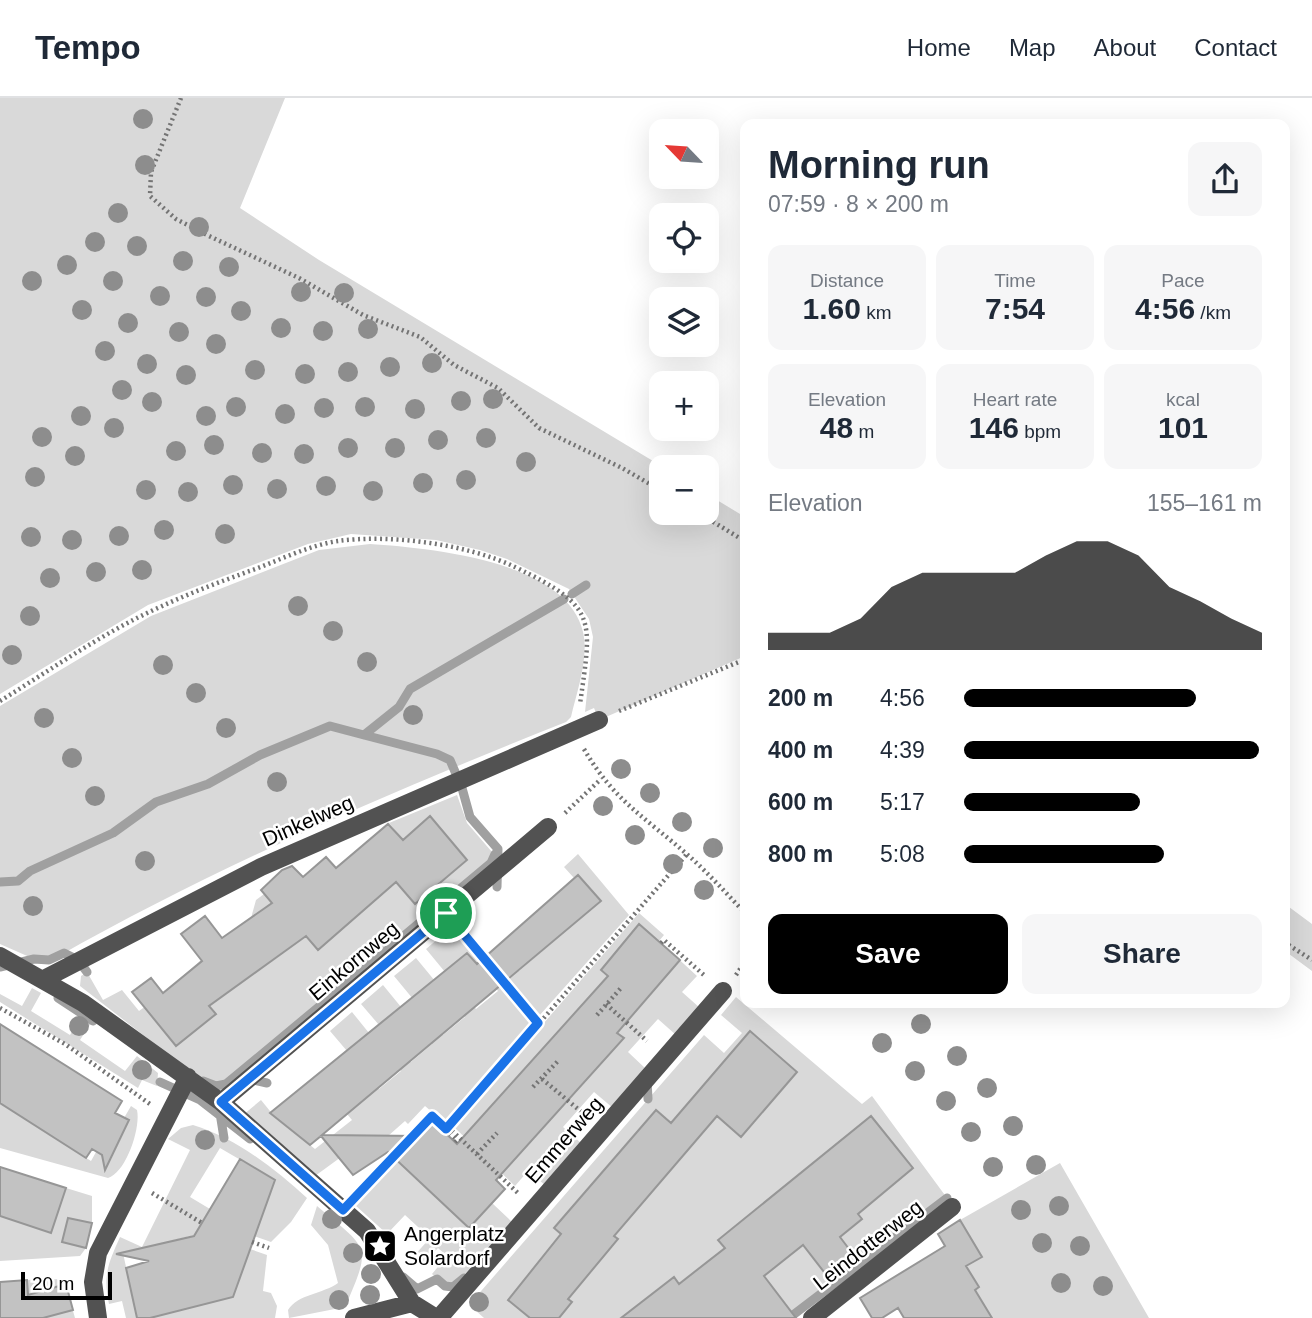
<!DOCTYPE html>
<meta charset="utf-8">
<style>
body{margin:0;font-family:Helvetica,sans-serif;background:#f6f6f7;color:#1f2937;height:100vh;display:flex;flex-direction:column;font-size:26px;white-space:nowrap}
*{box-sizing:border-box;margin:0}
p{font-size:23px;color:#747a83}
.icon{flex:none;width:38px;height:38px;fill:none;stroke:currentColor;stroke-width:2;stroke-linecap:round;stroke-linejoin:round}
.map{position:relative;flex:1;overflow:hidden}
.panel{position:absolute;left:740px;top:21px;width:550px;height:889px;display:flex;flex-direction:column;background:#fff;border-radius:14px;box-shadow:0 7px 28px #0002}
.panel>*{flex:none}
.needle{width:46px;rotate:295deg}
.tools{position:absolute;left:649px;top:21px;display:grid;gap:14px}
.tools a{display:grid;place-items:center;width:70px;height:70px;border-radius:14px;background:#fff;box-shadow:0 7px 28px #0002;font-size:35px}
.scale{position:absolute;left:21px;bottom:18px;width:91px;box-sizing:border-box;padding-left:7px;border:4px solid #000;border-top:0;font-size:19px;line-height:24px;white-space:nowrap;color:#000;-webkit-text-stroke:5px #fff;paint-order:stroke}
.pin{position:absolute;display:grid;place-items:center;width:60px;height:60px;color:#fff;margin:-30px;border:4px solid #fff;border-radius:50%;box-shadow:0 2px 7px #0007}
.round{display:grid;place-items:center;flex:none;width:74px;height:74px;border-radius:14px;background:#f6f6f7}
.head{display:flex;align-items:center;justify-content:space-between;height:119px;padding:0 28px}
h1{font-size:38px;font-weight:700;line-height:52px}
.metrics{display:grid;grid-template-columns:repeat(3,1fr);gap:10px;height:119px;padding:7px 28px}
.metrics div{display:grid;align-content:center;border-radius:14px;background:#f6f6f7;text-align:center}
.metrics b{font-size:30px;font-weight:700}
.metrics small{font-size:19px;font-weight:400}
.metrics p{font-size:19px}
.chart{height:196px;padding:14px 28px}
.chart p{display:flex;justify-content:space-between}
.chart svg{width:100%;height:126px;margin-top:7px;fill:#000;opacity:.7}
.button{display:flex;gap:14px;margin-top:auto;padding:14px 28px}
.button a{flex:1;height:80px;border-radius:14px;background:#000;color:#fff;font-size:28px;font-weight:700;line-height:80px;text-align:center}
.button a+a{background:#f6f6f7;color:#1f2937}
ul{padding:0 28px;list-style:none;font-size:23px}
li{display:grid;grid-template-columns:112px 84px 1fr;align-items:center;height:52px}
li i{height:18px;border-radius:9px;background:#000}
header{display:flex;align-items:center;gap:42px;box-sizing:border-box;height:98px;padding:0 35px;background:#fff;border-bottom:2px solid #e0e1e3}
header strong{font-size:33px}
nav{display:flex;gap:38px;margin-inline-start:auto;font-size:24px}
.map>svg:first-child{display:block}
</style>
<header>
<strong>Tempo</strong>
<nav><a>Home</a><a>Map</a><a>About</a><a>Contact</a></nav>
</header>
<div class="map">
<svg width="1312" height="1220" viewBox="0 0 1312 1220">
<rect width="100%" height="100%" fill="#fff"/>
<path fill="#d9d9d9" d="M0,0H285L240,110L319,162L663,369L662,415H707V396L745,419V558L599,622L594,610L585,614L593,539L589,521L569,491L507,461L480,452L436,442L351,436L308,446L148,507L0,596Z
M370,446C428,450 567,462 583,534C589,560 577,593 571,619L566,624C393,693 219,767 57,859L34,861L0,846V608L151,518L319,452Z
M457,697L467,725L492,754L491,765L226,986L216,988L205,985L80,888L81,878L87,874L103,902L122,892L139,913L150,905L156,924L176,948L215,916L184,877L201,862L239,886L278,859L251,820L256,802L264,796L283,817L395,782L415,806L467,762L430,719L403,742L389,725Z
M578,756L629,817L539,918L487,857L497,848L519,873L600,803L578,777L574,780L564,769Z
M1285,806L1312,826V873L1285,853Z
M639,815L664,837L659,843L697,878L682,894L700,910L676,937L658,921L628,954L646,971L613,1010L594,994L563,1029L581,1045L545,1087L528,1073L515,1088L454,1029Z
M451,830L532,926L446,1026L425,1008L408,1026L405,1023L388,1038L363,1043L315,1078L243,1017L261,1002L274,1018L315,1051L352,1022L321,985L352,960L379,991L401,973L395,965L404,957L411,964L432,946L426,938L437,930L443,937L465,919L458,911L469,903L476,911L498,893L467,855L445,874L426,851Z
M416,860L435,883L413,901L394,878Z
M383,887L401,909L379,927L361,906Z
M32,890L41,895L31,913L70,937L80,920L91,925L80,942L125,973L137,958L158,975L157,988L142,982L138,990L0,904V896L22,908Z
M736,899L862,1006L872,998L947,1100L789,1220H484L475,1212V1200L704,937L724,955L742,935L721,917Z
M352,914L369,935L347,953L330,933Z
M0,1005L91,1063L105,1038L111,1061L129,1023L124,1020L131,1008L137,1012C141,1030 126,1075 108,1080L0,1050Z
M193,1027C236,1040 274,1070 307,1100L291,1124L271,1144L254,1138L275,1082L220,1050L190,1099L210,1111L194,1137L123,1155L137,1220H126L122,1203L109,1206C103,1177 108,1166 120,1139L142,1149L190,1052L168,1041L181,1030Z
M397,1062L469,1130L492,1105L512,1124L453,1189L445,1188L432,1176L447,1158L438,1150L422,1167L413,1159L430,1140L405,1117L387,1136L355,1107Z
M1060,1065L1149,1220H978L988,1213L975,1192L979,1189L966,1168L982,1159L960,1122Z
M66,1090L92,1098V1125L68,1120L63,1144L86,1150L80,1158L0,1163V1118L50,1135Z
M317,1108C368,1152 373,1145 345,1209L289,1220L288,1212C298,1196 323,1196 338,1185L328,1147L311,1127Z
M250,1151L267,1157L263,1193L271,1195L277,1208L275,1220H150L233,1199Z
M64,1181L75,1220H30L27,1182Z"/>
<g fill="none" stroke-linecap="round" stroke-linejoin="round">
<path stroke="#a0a0a0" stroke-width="9" d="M572,496L586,487
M364,637L437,656L450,662L462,690L470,719L498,751L497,789
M0,784L18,783L30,773L113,735L156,704L208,686L260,657L330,628L364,637L399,609L410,591L564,501
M399,842L491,765L495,756
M0,869L34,861L49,862L64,855L78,862L87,874
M58,900L93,923
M248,981L267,985
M647,982L648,1001
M203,983L216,988L226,986L397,844
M160,984L200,1002L250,1041
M220,1015L224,1040
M403,1179L417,1191L437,1181L445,1188L453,1189L464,1180
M789,1220L947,1100"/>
</g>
<path fill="#c2c2c2" stroke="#969696" stroke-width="2" d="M430,718L467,762L415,806L396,784L318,852L306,838L209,908L216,916L176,948L132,894L151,880L163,895L202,863L181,836L205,818L222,840L272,805L261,792L282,772L292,768L303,779L326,759L336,770L388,726L403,742Z
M578,777L601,803L322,1037L419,1038L433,1023L457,1046L608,878L601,872L639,826L680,862L617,935L624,940L496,1082L505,1091L469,1130L388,1054L353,1077L321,1038L310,1047L270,1015L467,855L477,866Z
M0,926L122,1003L115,1015L129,1022L105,1072L102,1057L92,1051L86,1060L0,1005Z
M750,933L797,974L741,1039L717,1018L614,1138L618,1141L568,1201L572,1204L559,1220H530L508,1202L561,1136L554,1130L656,1012L671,1025Z
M871,1018L913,1070L858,1116L862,1121L840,1139L858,1163L831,1183L803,1147L764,1178L796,1220H621L674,1179L679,1186L725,1150L718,1142Z
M240,1061L275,1082L233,1199L150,1220H137L126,1170L149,1163L116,1156L194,1138Z
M0,1069L66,1090L51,1135L0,1118Z
M68,1120L92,1125L86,1150L62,1144Z
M960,1122L982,1159L966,1168L979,1189L975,1192L992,1220H904L898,1210L882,1220H872L860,1200L945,1148L938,1136Z
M27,1182L28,1197L66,1186L73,1212L43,1220H0V1184Z"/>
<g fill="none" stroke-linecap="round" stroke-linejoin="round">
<path stroke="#747474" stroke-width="4.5" stroke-dasharray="2 3.5" stroke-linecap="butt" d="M181,0L151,74L150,98L176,121L209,138L299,180L363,217L420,239L454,267L498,290L539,330L622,370L662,393
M699,415L746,444
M0,603C52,571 104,534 160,509C192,494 225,482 258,470C284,460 311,447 338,443C391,436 467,446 515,469C598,509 592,520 580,606
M619,613L746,561
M584,651C614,703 646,720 689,758C709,776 727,796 746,816
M565,715L601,681
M460,832L538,925
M1284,844L1312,862
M661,845L664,842L705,878
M736,877L746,862
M606,906L647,943
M0,910L65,946L150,1006
M597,917L621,890
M542,981L584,1016
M533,989L559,962
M448,1029L519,1096
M446,1032L687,756
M477,1056L497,1035
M152,1095L202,1125
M358,1096L431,1018L457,1042L455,1044
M252,1144L269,1150"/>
<path stroke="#525252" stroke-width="18" d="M0,858L83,905L221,1004L367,1133L412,1205L436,1220
M44,881L261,769L599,622
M221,1004L548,729
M98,1220L93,1184L98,1155L188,979
M354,1220L412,1205
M439,1220L723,893
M812,1220L952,1109"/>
</g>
<g fill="#8d8d8d">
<circle cx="143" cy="21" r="10"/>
<circle cx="145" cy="67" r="10"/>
<circle cx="118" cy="115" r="10"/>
<circle cx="199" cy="129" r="10"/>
<circle cx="95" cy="144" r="10"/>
<circle cx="137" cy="148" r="10"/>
<circle cx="183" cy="163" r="10"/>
<circle cx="67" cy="167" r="10"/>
<circle cx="229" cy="169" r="10"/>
<circle cx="32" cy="183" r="10"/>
<circle cx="113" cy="183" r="10"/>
<circle cx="301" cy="194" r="10"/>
<circle cx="344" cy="195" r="10"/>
<circle cx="160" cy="198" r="10"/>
<circle cx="206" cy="199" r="10"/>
<circle cx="82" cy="212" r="10"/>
<circle cx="241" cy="213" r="10"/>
<circle cx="128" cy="225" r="10"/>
<circle cx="281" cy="230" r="10"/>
<circle cx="368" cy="231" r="10"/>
<circle cx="323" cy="233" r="10"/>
<circle cx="179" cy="234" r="10"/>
<circle cx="216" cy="246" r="10"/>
<circle cx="105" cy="253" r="10"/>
<circle cx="432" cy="265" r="10"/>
<circle cx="147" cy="266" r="10"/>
<circle cx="390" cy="269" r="10"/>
<circle cx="255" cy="272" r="10"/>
<circle cx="348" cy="274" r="10"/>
<circle cx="305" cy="276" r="10"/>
<circle cx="186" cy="277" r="10"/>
<circle cx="122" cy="292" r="10"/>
<circle cx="493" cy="301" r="10"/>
<circle cx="461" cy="303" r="10"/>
<circle cx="152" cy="304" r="10"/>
<circle cx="236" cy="309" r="10"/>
<circle cx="365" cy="309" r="10"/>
<circle cx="324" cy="310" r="10"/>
<circle cx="415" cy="311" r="10"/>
<circle cx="285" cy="316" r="10"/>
<circle cx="81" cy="318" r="10"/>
<circle cx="206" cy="318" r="10"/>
<circle cx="114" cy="330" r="10"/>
<circle cx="42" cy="339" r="10"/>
<circle cx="486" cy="340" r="10"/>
<circle cx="438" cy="342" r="10"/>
<circle cx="214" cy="347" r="10"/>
<circle cx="348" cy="350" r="10"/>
<circle cx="395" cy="350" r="10"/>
<circle cx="176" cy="353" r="10"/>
<circle cx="262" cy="355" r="10"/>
<circle cx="304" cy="356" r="10"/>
<circle cx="75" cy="358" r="10"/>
<circle cx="526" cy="364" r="10"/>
<circle cx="35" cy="379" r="10"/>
<circle cx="466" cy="382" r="10"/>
<circle cx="423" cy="385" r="10"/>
<circle cx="233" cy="387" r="10"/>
<circle cx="326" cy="388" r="10"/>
<circle cx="277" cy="391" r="10"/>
<circle cx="146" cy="392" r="10"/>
<circle cx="373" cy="393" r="10"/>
<circle cx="188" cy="394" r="10"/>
<circle cx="164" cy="432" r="10"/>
<circle cx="225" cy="436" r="10"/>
<circle cx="119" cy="438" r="10"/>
<circle cx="31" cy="439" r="10"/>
<circle cx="72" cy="442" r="10"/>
<circle cx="142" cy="472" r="10"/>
<circle cx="96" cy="474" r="10"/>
<circle cx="50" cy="480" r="10"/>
<circle cx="298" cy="508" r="10"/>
<circle cx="30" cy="518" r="10"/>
<circle cx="333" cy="533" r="10"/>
<circle cx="12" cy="557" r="10"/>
<circle cx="367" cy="564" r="10"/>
<circle cx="163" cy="567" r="10"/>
<circle cx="196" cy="595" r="10"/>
<circle cx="413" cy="617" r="10"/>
<circle cx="44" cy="620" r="10"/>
<circle cx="226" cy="630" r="10"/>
<circle cx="72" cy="660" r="10"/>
<circle cx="621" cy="671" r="10"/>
<circle cx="277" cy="684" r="10"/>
<circle cx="650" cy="695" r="10"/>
<circle cx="95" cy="698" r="10"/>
<circle cx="603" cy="708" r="10"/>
<circle cx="682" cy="724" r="10"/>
<circle cx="635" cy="737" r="10"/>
<circle cx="713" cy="750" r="10"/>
<circle cx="145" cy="763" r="10"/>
<circle cx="673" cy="766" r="10"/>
<circle cx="704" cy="792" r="10"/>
<circle cx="33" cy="808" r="10"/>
<circle cx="921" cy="926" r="10"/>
<circle cx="79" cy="928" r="10"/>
<circle cx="882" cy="945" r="10"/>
<circle cx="957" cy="958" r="10"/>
<circle cx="142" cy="972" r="10"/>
<circle cx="915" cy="973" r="10"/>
<circle cx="987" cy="990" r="10"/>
<circle cx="946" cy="1003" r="10"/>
<circle cx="1013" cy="1028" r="10"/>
<circle cx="971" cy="1034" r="10"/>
<circle cx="205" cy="1042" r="10"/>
<circle cx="1036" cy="1067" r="10"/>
<circle cx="993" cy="1069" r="10"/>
<circle cx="1059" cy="1108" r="10"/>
<circle cx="1021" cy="1112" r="10"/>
<circle cx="332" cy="1121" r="10"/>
<circle cx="1042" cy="1145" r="10"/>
<circle cx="1080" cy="1148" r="10"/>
<circle cx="353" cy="1155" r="10"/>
<circle cx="371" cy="1176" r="10"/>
<circle cx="1061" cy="1185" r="10"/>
<circle cx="1103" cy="1188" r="10"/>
<circle cx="370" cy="1197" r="10"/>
<circle cx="339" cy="1202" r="10"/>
<circle cx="479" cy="1204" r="10"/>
</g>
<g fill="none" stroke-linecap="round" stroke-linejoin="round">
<g stroke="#fff" stroke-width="14">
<path id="route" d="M446,815L538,925L446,1031L432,1018L343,1112L221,1004Z"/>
</g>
<use href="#route" stroke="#1a73e8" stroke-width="9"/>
</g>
<defs>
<g id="sight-square" transform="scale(1.75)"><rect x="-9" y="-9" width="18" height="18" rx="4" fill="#000" stroke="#fff"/><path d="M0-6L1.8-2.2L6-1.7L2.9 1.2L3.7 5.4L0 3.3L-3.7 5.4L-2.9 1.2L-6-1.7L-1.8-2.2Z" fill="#fff"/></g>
</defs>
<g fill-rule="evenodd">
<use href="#sight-square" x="380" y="1148"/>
</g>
<g text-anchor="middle" stroke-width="5" stroke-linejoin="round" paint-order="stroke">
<g font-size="21" fill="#000" stroke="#fff">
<text transform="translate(308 723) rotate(-24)" y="7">Dinkelweg</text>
<text transform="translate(354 863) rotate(-40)" y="7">Einkornweg</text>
<text transform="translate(564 1042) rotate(-49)" y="7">Emmerweg</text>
<text transform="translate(868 1147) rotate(-38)" y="7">Leindotterweg</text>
</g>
<g font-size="21" fill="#000" stroke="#fff" text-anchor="start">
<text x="404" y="1143">Angerplatz<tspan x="404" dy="24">Solardorf</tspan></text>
</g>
</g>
</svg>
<div class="tools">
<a><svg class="needle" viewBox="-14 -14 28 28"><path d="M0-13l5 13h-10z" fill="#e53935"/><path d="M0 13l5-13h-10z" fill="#747a83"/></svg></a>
<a><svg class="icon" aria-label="locate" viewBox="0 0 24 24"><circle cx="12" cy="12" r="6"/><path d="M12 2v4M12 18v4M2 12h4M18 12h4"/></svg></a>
<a><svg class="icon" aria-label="layers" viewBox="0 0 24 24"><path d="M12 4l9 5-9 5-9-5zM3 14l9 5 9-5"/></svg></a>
<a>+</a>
<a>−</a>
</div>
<div class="scale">20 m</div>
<div class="pin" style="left:446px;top:815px;background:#1e9e55"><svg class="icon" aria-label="arrive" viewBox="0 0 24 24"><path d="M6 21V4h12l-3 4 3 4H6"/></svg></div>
<section class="panel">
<div class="head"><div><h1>Morning run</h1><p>07:59 · 8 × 200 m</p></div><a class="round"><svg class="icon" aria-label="share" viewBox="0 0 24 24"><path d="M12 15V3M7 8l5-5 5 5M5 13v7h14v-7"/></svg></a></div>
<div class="metrics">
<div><p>Distance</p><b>1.60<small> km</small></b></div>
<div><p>Time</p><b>7:54</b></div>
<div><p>Pace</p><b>4:56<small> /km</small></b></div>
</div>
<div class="metrics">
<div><p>Elevation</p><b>48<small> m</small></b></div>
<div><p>Heart rate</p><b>146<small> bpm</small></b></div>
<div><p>kcal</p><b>101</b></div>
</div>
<div class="chart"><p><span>Elevation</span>155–161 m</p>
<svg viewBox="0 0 160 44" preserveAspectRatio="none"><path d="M0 44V38L10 38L20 38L30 33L40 22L50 17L60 17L70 17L80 17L90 11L100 6L110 6L120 11L130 22L140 27L150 33L160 38V44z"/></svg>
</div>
<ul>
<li><b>200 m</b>4:56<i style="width:78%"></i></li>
<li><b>400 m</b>4:39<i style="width:99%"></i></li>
<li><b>600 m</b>5:17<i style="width:59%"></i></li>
<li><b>800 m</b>5:08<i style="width:67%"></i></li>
</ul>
<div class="button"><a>Save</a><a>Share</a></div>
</section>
</div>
